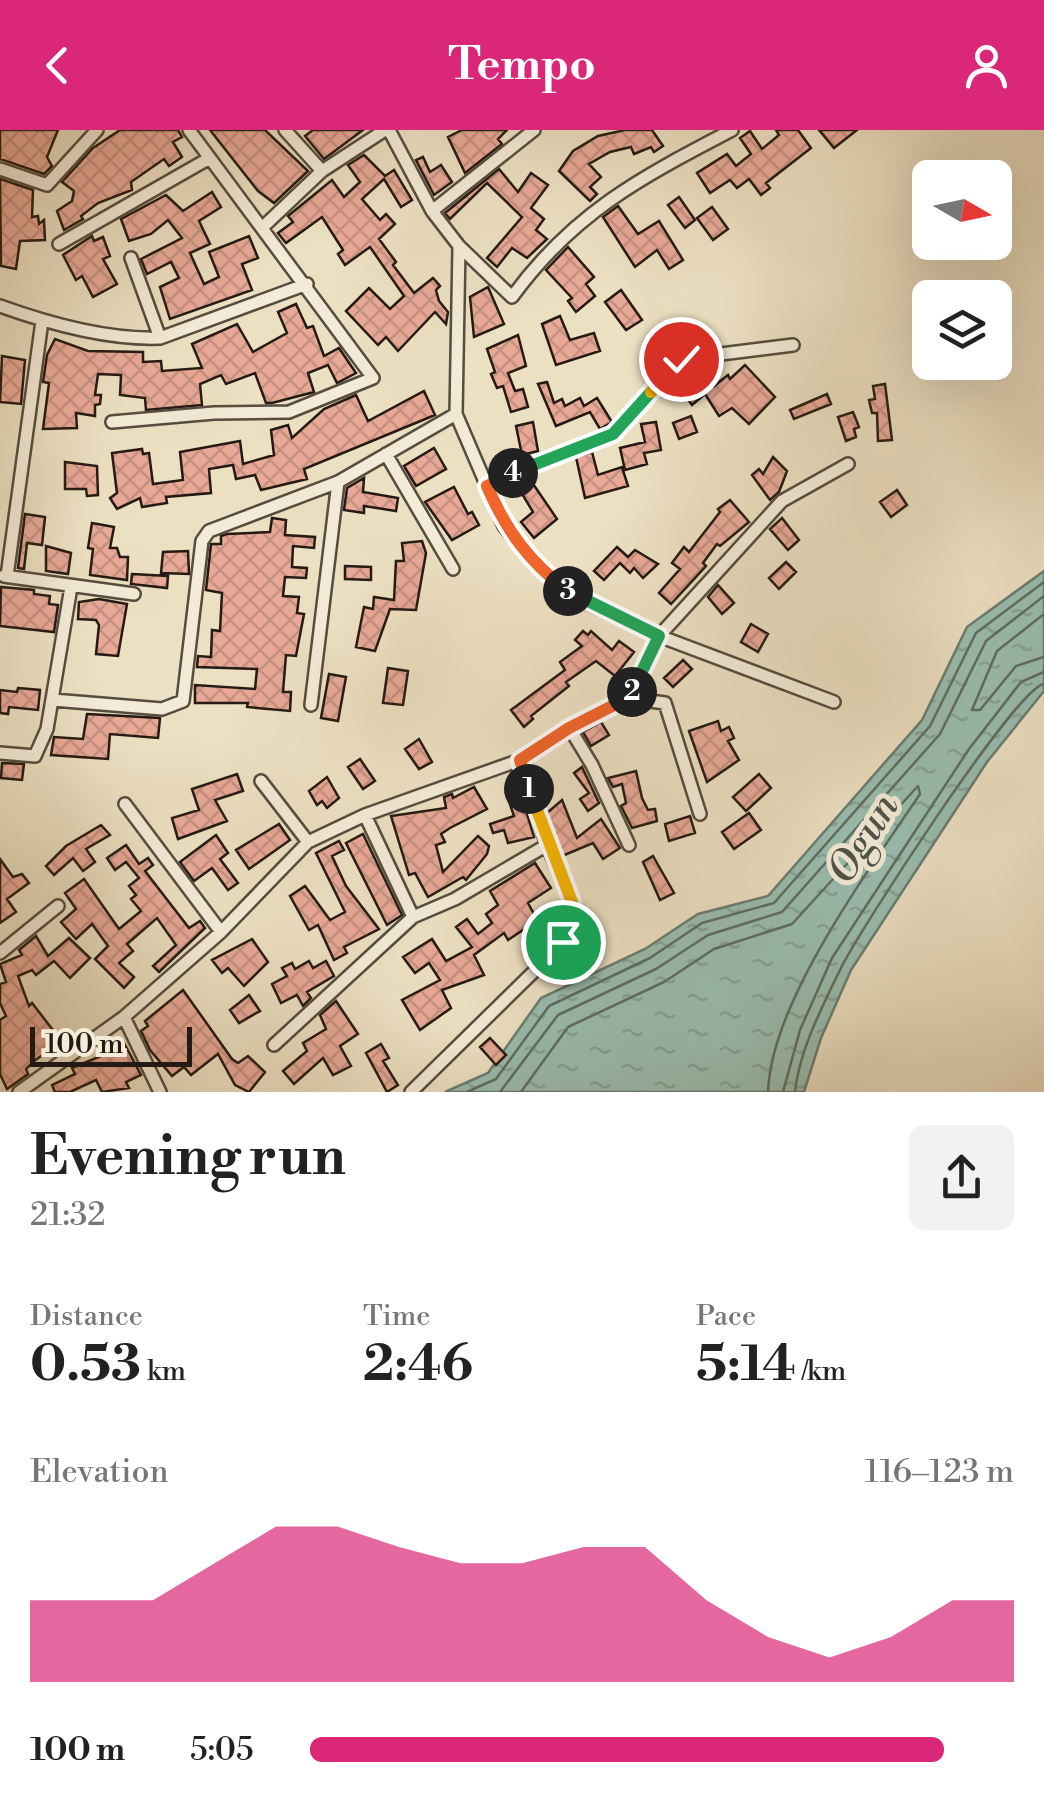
<!DOCTYPE html>
<meta charset="utf-8">
<style>
body{margin:0;font-family:"Libre Bodoni",serif;background:#f2f2f2;color:#222;height:100vh;display:flex;flex-direction:column;font-size:38px;white-space:nowrap}
*{box-sizing:border-box;margin:0}
p{font-size:32px;color:#767676}
.icon{flex:none;width:55px;height:55px;fill:none;stroke:currentColor;stroke-width:2;stroke-linecap:round;stroke-linejoin:round}
.map{position:relative;height:962px;overflow:hidden}
.details{display:flex;flex-direction:column;background:#fff;flex:1}
.details>*{flex:none}
.needle{width:65px;rotate:99deg}
.tools{position:absolute;left:912px;top:30px;display:grid;gap:20px}
.tools a{display:grid;place-items:center;width:100px;height:100px;border-radius:15px;background:#fff;box-shadow:0 10px 40px #0002;font-size:50px}
.scale{position:absolute;left:30px;bottom:25px;width:162px;box-sizing:border-box;padding-left:10px;border:5px solid #241a13;border-top:0;font-size:28px;line-height:35px;white-space:nowrap;color:#241a13;-webkit-text-stroke:8px #f3ebd7;paint-order:stroke}
.pin{position:absolute;display:grid;place-items:center;width:85px;height:85px;color:#fff;margin:-42px;border:5px solid #fff;border-radius:50%;box-shadow:0 2px 10px #0007}
.km{position:absolute;width:50px;height:50px;margin:-25px;border-radius:50%;background:#222;color:#fff;font-size:28px;line-height:50px;text-align:center}
.round{display:grid;place-items:center;flex:none;width:105px;height:105px;border-radius:15px;background:#f2f2f2}
.summary{display:flex;align-items:center;justify-content:space-between;height:170px;padding:0 30px}
h1{font-size:55px;font-weight:700;line-height:75px}
.stats{display:grid;grid-template-columns:repeat(3,1fr);gap:15px;height:170px;padding:10px 30px}
.stats div{display:grid;align-content:center}
.stats b{font-size:50px;font-weight:700}
.stats small{font-size:28px;font-weight:400}
.stats p{font-size:28px}
.chart{height:280px;padding:20px 30px}
.chart p{display:flex;justify-content:space-between}
.chart svg{width:100%;height:180px;margin-top:10px;fill:#db2777;opacity:.7}
ul{padding:0 30px;list-style:none;font-size:32px}
li{display:grid;grid-template-columns:160px 120px 1fr;align-items:center;height:75px}
li i{height:25px;border-radius:12px;background:#db2777}
header{display:flex;justify-content:space-between;align-items:center;height:130px;padding:0 30px;background:#db2777;color:#fff;font-size:45px;font-weight:700}
.map>svg:first-child{display:block}
</style>
<header><svg class="icon" aria-label="back" viewBox="0 0 24 24"><path d="M15 5l-7 7 7 7"/></svg>Tempo<svg class="icon" aria-label="person" viewBox="0 0 24 24"><circle cx="12" cy="8" r="4"/><path d="M4 21q1-7 8-7t8 7"/></svg></header>
<div class="map">
<svg width="1044" height="962" viewBox="0 0 1044 962">
<defs>
<pattern id="water-ripples" width="26" height="14" patternUnits="userSpaceOnUse" patternTransform="scale(2.5)"><rect width="26" height="14" fill="#99bdaf"/><path d="M2 4q2-2 4 0t4 0M15 11q2-2 4 0t4 0" fill="none" stroke="#84a296"/></pattern>
<pattern id="building-cross-hatch" width="8" height="8" patternUnits="userSpaceOnUse" patternTransform="scale(2.5)"><rect width="8" height="8" fill="#e8a997"/><path d="M0 0l8 8M0 8l8-8" fill="none" stroke="#c79181"/></pattern>
</defs>
<rect width="100%" height="100%" fill="#ece0c2"/>
<filter id="stains"><feTurbulence type="fractalNoise" baseFrequency=".002" numOctaves="4"/><feColorMatrix values="0 0 0 0 .2 0 0 0 0 .09 0 0 0 0 .02 0 0 0 .5 -.17"/></filter>
<radialGradient id="worn" r=".72"><stop offset=".6" stop-color="#630" stop-opacity="0"/><stop offset="1" stop-color="#630" stop-opacity=".3"/></radialGradient>
<path fill="url(#water-ripples)" stroke="#6a7c71" stroke-width="2.5" d="M1044,441V561L987,632L851,840L821,908L804,962H445L488,943L541,868L645,819L698,784L768,766L922,590L967,497Z"/>
<g fill="none" stroke-linecap="round" stroke-linejoin="round">
<path stroke="#5e6c61" stroke-width="2.5" d="M1044,484L997,521L972,580H980L1016,536L1044,527
M467,962L496,949L549,876L650,828L702,793L774,773L930,596L976,503L1044,452
M500,962L558,885L656,839L708,805L782,782L940,604L986,511L1044,466
M521,962L568,897L664,852L714,819L792,794L918,656L920,664C870,739 771,871 768,962
M783,962L800,900L832,828L969,619L1021,552L1044,542
M795,962C799,921 822,877 840,840C858,802 1017,557 1044,554"/>
</g>
<path fill="url(#building-cross-hatch)" stroke="#241a13" stroke-width="2.5" d="M0,0H58L47,27L52,36L44,44L0,29Z
M120,0H178L182,7L173,12L182,27L169,36L164,29L131,52L132,60L98,73L81,86L83,89L64,100L57,81L72,71L74,61L62,52L93,18Z
M210,0H265L308,41L274,73L258,61Z
M313,0H363L324,29L305,6Z
M462,0H507L498,9L502,14L465,43L448,7Z
M625,0H652L663,16L654,22L651,17L634,24L631,17L610,22L589,34L601,47L590,57L597,64L590,71L559,41L573,21L598,6Z
M776,0H798L811,18L766,53L770,58L761,65L749,49L737,58L730,50L710,63L697,43L727,24L736,36L751,24L740,8L750,1L762,19L779,5Z
M819,0H857L834,18Z
M364,25L385,46L394,40L412,70L401,77L384,49L362,69L380,90L386,84L395,94L379,109L396,132L393,135L414,163L433,148L440,156L436,160L439,171L448,182L446,194L435,182L398,221L386,207L378,215L346,181L369,158L390,179L404,166L370,117L345,135L338,124L343,120L322,87L286,113L278,103L293,92L288,86L332,50L344,67L360,52L348,35Z
M423,27L430,42L441,35L452,52L434,65L416,30Z
M499,39L518,62L531,43L548,55L531,78L544,89L536,100L547,109L527,128L512,118L497,137L487,128L522,87L487,53L450,89L445,83Z
M0,49L33,60L32,87L38,86L39,94L44,90L45,110L20,111L16,139L1,136Z
M212,62L221,77L199,91L210,114L190,123L204,154L219,147L209,122L249,106L258,128L242,134L252,160L170,189L160,157L179,148L171,132L147,144L141,129L182,108L168,90L151,104L129,111L121,89L166,65L183,81Z
M679,67L695,90L685,98L668,75Z
M618,76L638,104L659,91L683,130L669,139L657,120L635,137L603,87Z
M712,77L728,99L713,110L697,88Z
M92,106L94,111L103,107L110,126L103,129L117,154L93,167L82,146L76,150L63,125Z
M568,117L594,147L586,154L595,166L576,182L568,171L572,168L546,140Z
M488,157L504,194L474,207L470,167Z
M621,160L642,190L626,200L605,172Z
M296,174L307,198L313,196L324,226L339,218L356,243L337,253L328,235L308,243L314,262L272,273H266L255,243L226,254L221,245L200,254L202,275L146,280L145,268L120,265L121,245L98,244L95,265H101L100,274L95,275V286L76,283L77,298L43,299L49,253L43,252L47,225L55,209L88,221L143,222V232L161,231L162,241L202,238L192,214L237,194L253,222L287,203L278,182Z
M560,186L570,210L594,203L600,221L556,235L542,194Z
M518,205L526,236L508,243L515,261L523,259L528,277L511,282L503,256L497,258L491,244L495,242L487,219Z
M2,226L25,230L21,274L0,272Z
M745,235L775,267L749,294L732,278L719,286L705,264L692,275L676,254L692,240L703,253L710,249L714,256L728,245L730,249Z
M547,252L554,273L562,269L565,276L580,268L584,276L597,268L612,292L600,299L590,282L556,296L538,254Z
M885,254L892,310L878,311L877,283H872L869,270L875,269L873,256Z
M424,261L435,285L304,339L307,349L261,360L255,345L236,349L233,335L209,339L211,363L166,367L167,373L142,377L140,368L117,379L110,368L117,363L112,323L142,319L143,324L149,323L153,354L183,350L180,322L240,311L243,334L274,325L271,300L288,295L292,308L324,279L356,265L368,291Z
M827,264L831,274L794,289L790,280Z
M853,282L859,297L854,299L856,307L846,311L838,287Z
M691,286L697,302L679,309L673,293Z
M533,292L538,321L522,325L516,296Z
M656,292L661,320L644,323L647,334L625,340L620,318L645,312L641,294Z
M434,318L446,339L416,356L404,336Z
M592,322L598,345L622,337L628,356L585,368L576,327Z
M773,327L787,341L779,362L770,370L752,345L759,339L763,344Z
M65,332L97,336L98,365L87,366L86,359H65Z
M364,348L363,362L398,368L396,381L364,376V383L344,380L347,358Z
M529,348L557,389L534,408L521,392L533,382L518,357Z
M454,357L468,384L472,382L479,395L452,410L425,372Z
M897,360L907,375L891,387L880,372Z
M730,370L749,392L720,416L717,414L703,433L706,436L671,474L659,463L680,439L672,433L684,417L689,422L720,382L718,379Z
M25,384L45,387L42,415L27,413L24,439L18,438Z
M272,388L286,390L285,405L315,407L314,418L293,416L292,437L307,438L306,448L285,447L283,466L299,467L297,483L304,484L296,526L286,525L283,562H291L290,581L247,577L248,573H195V555L255,559L257,539L197,537L198,526L211,527L212,500L220,501L222,463L206,460L211,414H221V406L227,404L270,402Z
M782,388L799,410L788,420L770,399Z
M92,393L114,397L110,418H117L120,427H128L127,450L90,445L93,419L88,418Z
M422,411L426,423L416,480L390,479L375,521L356,517L364,477L373,479L374,467L394,470L396,431H404L402,413Z
M46,416L71,423L68,444L46,441Z
M617,417L628,427L635,420L658,434L643,448L634,438L630,443L620,433L604,450L594,441Z
M188,421L189,444L161,443L163,422Z
M786,432L796,442L779,459L769,448Z
M345,436L371,437V450L345,449Z
M132,444L168,446L167,458L131,454Z
M718,455L734,473L722,484L708,467Z
M1,457L34,460V464L50,466L49,474L58,475L54,502L0,496Z
M99,469L127,474L118,526L96,524L99,495L96,490L78,489L79,472Z
M751,494L768,504L758,522L741,512Z
M583,501L588,505L591,501L612,520L619,511L634,522L615,546L596,531L566,552L569,556L531,586L533,589L524,597L511,580L565,540L560,532L582,516L575,510Z
M683,530L692,539L673,557L664,548Z
M388,538L408,541L403,575L383,573Z
M329,544L346,547L338,591L321,588Z
M18,558L40,560L38,580L9,577L8,584L0,583V560L17,562Z
M87,584L160,588L158,608L110,604L108,629L51,625L54,607L83,609Z
M718,591L721,601L729,597L734,608L728,611L739,630L707,652L689,601Z
M601,592L609,605L591,616L583,602Z
M419,609L432,632L419,639L405,619Z
M360,629L375,651L363,659L348,637Z
M2,633L24,634L22,650L1,648Z
M582,637L599,673L588,681L580,669L589,663L574,643Z
M636,641L642,668L648,680L655,679L657,691L632,698L621,676L626,673L622,654L613,657L608,648Z
M237,644L243,661L215,670L227,691L178,709L172,688L199,680L192,659Z
M759,644L771,658L746,681L733,667Z
M327,647L339,668L327,678L322,671L317,675L309,661Z
M474,657L487,679L450,698L441,704L445,712L436,715L443,742L478,706L489,716L487,724L466,750L463,747L428,767L415,743L409,745L391,686L446,678L444,667L452,664L453,668Z
M519,658L534,707L508,713L504,700L493,703L490,694L514,686L506,663Z
M562,670L577,708L601,689L620,718L603,729L593,713L562,726L547,683Z
M749,683L761,700L734,719L722,702Z
M690,686L695,703L669,711L665,694Z
M279,694L290,710L249,739L236,720Z
M101,695L110,705L86,719L95,732L83,741L73,728L54,745L46,736L66,716Z
M363,704L402,785L387,795L346,713Z
M216,705L228,723L220,729L238,753L228,760L212,738L194,751L180,732Z
M339,711L344,720L332,726L346,756L379,799L344,817L347,823L334,830L318,795L309,800L290,766L305,756L330,790L345,782L316,723Z
M126,715L139,734L148,728L153,735L145,741L189,798L200,791L205,798L159,842L153,836L176,815L157,788L127,814L133,821L119,833L134,847L124,858L95,829L108,816L92,794L76,809L61,792L76,779L65,763L84,749L119,799L141,781L131,769L136,765L129,756L139,748L126,732L115,740L107,728Z
M653,726L674,763L660,770L643,732Z
M0,729L13,747L22,744L29,753L7,769L16,782L0,793Z
M535,733L551,758L528,773L547,808L534,814L526,798L508,810L504,803L474,825L484,845L442,860L451,878L420,900L402,870L440,850L429,833L415,843L403,827L432,809L446,831L472,817L456,797L467,789L478,804L492,793L486,784L498,775L490,761Z
M36,806L48,826L69,808L90,828L70,848L54,831L36,845L32,840L18,846L29,876L32,873L66,917L54,925L50,920L34,931L26,939L28,944L7,959L0,944V890L6,886L0,873V854L6,852L0,834L22,825L19,820Z
M252,809L268,832L244,856L228,838L222,843L212,830Z
M582,812L590,829L555,849L549,840Z
M309,831L313,838L326,831L334,846L307,862L311,868L303,876L297,865L281,873L272,854L287,846L282,838L292,833L295,839Z
M183,860L232,929L238,933L248,926L265,942L249,962L235,955L218,924L191,945L184,937L172,946L150,920L141,901L148,896L145,891Z
M249,865L260,881L239,893L230,880Z
M336,871L358,904L340,916L351,936L333,945L323,928L294,954L283,941L307,921L303,913L326,899L320,885Z
M490,908L506,925L496,935L480,917Z
M123,911L141,945L126,952L129,958L102,962L96,950L70,962H55L52,955L75,944L72,938L113,921L111,917Z
M381,914L389,928L383,931L398,955L387,962L366,923Z"/>
<g fill="none" stroke-linecap="round" stroke-linejoin="round">
<g stroke="#564c3f" stroke-width="16">
<path id="street" d="M285,0L322,41
M389,0L432,81L459,116L512,167C574,82 642,47 732,0
M0,39L47,55L97,0
M432,81L534,0
M264,96L322,41L385,0
M59,114L208,29
M459,116L456,284L504,396L526,424L578,469L659,506L834,572
M131,128L160,208
M0,176C50,194 107,210 160,208L307,154
M112,292L214,283L289,282L373,248L189,0
M386,324L453,439
M487,356L541,330L613,304L681,229L793,215
M4,446L134,464
M7,446L42,191
M628,568L659,506L782,371L848,334
M53,570L162,579L183,571L202,411L209,401L338,352L456,284
M311,575L338,352
M569,597L592,635L629,715
M0,623L35,626L47,599L71,457
M261,651L308,712
M125,674L221,802
M365,685L413,787
M0,823L58,776
M124,887L160,962
M274,915L413,787L455,769L547,715
M19,962L124,887L221,802L308,712L365,685L520,630L569,597L628,568L665,573L700,684
M411,962L563,813L572,797V772L547,715L520,630"/>
</g>
<use href="#street" stroke="#f3ebd7" stroke-width="11"/>
</g>
<g fill="none" stroke-linecap="round" stroke-linejoin="round">
<g stroke="#fff" stroke-width="20">
<path id="split-1" d="M529,659L572,772V798L563,812"/>
</g>
<g stroke="#fff" stroke-width="20">
<path id="split-2" d="M529,659L520,630L569,598L628,568L632,562"/>
</g>
<g stroke="#fff" stroke-width="20">
<path id="split-3" d="M568,461L659,506L632,562"/>
</g>
<g stroke="#fff" stroke-width="20">
<path id="split-4" d="M513,343L487,356C506,400 529,432 568,461"/>
</g>
<g stroke="#fff" stroke-width="20">
<path id="split-5" d="M513,343L613,304L651,262"/>
</g>
<g stroke="#fff" stroke-width="20">
<path id="split-6" d="M651,262L681,229"/>
</g>
<use href="#split-1" stroke="#f5b400" stroke-width="12"/>
<use href="#split-2" stroke="#f0652b" stroke-width="12"/>
<use href="#split-3" stroke="#22a559" stroke-width="12"/>
<use href="#split-4" stroke="#f0652b" stroke-width="12"/>
<use href="#split-5" stroke="#22a559" stroke-width="12"/>
<use href="#split-6" stroke="#f5b400" stroke-width="12"/>
</g>
<g text-anchor="middle" stroke-width="10" stroke-linejoin="round" paint-order="stroke">
<g font-size="40" font-style="italic" fill="#4d534a" stroke="#f3ebd7">
<text transform="translate(862 708) rotate(-58)" y="14">Ogun</text>
</g>
</g>
<rect width="100%" height="100%" filter="url(#stains)"/>
<rect width="100%" height="100%" fill="url(#worn)"/>
</svg>
<div class="tools">
<a><svg class="needle" viewBox="-14 -14 28 28"><path d="M0-13l5 13h-10z" fill="#e53935"/><path d="M0 13l5-13h-10z" fill="#767676"/></svg></a>
<a><svg class="icon" aria-label="layers" viewBox="0 0 24 24"><path d="M12 4l9 5-9 5-9-5zM3 14l9 5 9-5"/></svg></a>
</div>
<div class="scale">100 m</div>
<div class="pin" style="left:563px;top:812px;background:#1e9e55"><svg class="icon" aria-label="arrive" viewBox="0 0 24 24"><path d="M6 21V4h12l-3 4 3 4H6"/></svg></div>
<div class="pin" style="left:681px;top:229px;background:#d93025"><svg class="icon" aria-label="check" viewBox="0 0 24 24"><path d="M5 12l5 5 9-10"/></svg></div>
<b class="km" style="left:529px;top:659px">1</b>
<b class="km" style="left:632px;top:562px">2</b>
<b class="km" style="left:568px;top:461px">3</b>
<b class="km" style="left:513px;top:343px">4</b>
</div>
<section class="details">
<div class="summary"><div><h1>Evening run</h1><p>21:32</p></div><a class="round"><svg class="icon" aria-label="share" viewBox="0 0 24 24"><path d="M12 15V3M7 8l5-5 5 5M5 13v7h14v-7"/></svg></a></div>
<div class="stats">
<div><p>Distance</p><b>0.53<small> km</small></b></div>
<div><p>Time</p><b>2:46</b></div>
<div><p>Pace</p><b>5:14<small> /km</small></b></div>
</div>
<div class="chart"><p><span>Elevation</span>116–123 m</p>
<svg viewBox="0 0 160 44" preserveAspectRatio="none"><path d="M0 44V24L10 24L20 24L30 15L40 6L50 6L60 11L70 15L80 15L90 11L100 11L110 24L120 33L130 38L140 33L150 24L160 24V44z"/></svg>
</div>
<ul>
<li><b>100 m</b>5:05<i style="width:90%"></i></li>
</ul>
</section>
